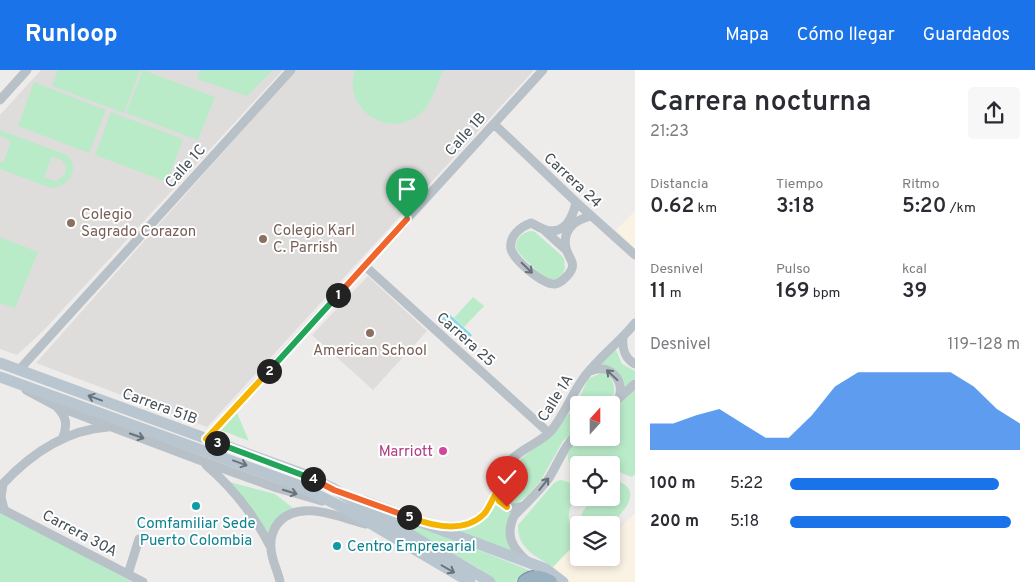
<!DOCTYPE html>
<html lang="es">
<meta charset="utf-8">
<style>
body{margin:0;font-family:Overpass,sans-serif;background:#f7f7f7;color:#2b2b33;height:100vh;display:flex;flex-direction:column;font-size:19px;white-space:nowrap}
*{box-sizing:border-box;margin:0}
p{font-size:16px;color:#7c7c81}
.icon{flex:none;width:28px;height:28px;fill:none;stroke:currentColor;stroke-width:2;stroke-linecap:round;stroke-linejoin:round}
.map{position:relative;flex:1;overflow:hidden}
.sheet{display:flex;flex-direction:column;background:#fff;width:400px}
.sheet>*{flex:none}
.needle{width:32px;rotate:21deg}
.fabs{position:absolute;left:570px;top:326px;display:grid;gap:10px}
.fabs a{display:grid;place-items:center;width:50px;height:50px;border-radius:5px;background:#fff;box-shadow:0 2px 8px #0003;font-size:25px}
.pin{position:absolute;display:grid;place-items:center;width:42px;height:42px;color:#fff;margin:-51px -21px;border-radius:50% 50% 50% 0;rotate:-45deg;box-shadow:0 0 5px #0007}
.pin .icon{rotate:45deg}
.km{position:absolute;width:25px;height:25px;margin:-12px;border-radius:50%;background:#222;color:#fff;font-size:14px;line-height:25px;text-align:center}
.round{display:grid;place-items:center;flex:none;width:52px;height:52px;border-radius:5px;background:#f7f7f7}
.summary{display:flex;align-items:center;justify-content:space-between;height:85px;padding:0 15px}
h1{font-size:28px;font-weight:600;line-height:38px}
.stats{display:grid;grid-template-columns:repeat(3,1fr);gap:8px;height:85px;padding:5px 15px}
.stats div{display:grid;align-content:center}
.stats b{font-size:21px;font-weight:600}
.stats small{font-size:14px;font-weight:400}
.stats p{font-size:14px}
.chart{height:140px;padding:10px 15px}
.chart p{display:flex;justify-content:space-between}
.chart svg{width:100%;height:90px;margin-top:5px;fill:#1a73e8;opacity:.7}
ul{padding:0 15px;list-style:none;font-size:16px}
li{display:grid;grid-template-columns:80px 60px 1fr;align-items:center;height:38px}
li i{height:12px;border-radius:6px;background:#1a73e8}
header{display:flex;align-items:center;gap:30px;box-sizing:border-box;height:70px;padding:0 25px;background:#1a73e8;color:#fff}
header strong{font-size:24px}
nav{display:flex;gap:28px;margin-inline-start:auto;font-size:18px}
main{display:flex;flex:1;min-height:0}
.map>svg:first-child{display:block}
</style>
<header>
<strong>Runloop</strong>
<nav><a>Mapa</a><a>Cómo llegar</a><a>Guardados</a></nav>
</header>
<main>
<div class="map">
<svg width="635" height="512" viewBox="0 0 635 512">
<rect width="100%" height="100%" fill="#eeebeb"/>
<path fill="#faf2e3" d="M635,141V179L616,160Z
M635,443V512H568L553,497L579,470V488H611V467Z"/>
<path fill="#dfdcdc" d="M41,0H283L43,261L17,285L0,279V45Z
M296,0H534L207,357L36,293Z
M368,206L427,261L373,320L312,265Z"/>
<path fill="#baebc9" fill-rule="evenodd" d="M58,0H140L124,43L52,16Z
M143,0L215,27L198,70L126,43Z
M200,0H273L247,26L197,9Z
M355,0H443C437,14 433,32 422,42C392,72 341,40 355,0Z
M34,12L106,40L89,83L18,56Z
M111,42L183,69L167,112L95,85Z
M0,60L67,85C81,98 69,118 51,118L0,99V92L3,93L11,71L0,66ZM52,86L61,90L66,95L65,105L56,111L44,108Z
M531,161L535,162L561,185L564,189L565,198C557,221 540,204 530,194C526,190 522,187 519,183C511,173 521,162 531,161Z
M0,167L38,182L15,238L0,233Z
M473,227L484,236L464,257L454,248Z
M616,280L622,294L635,301V308L623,321L621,314L597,297Z
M601,303C614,307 616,316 613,328L604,335H579V356L563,371L541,410L528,425L516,434L508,433L504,428L502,421L509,404L516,395L523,387L549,368L576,335L588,309Z
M635,320V404L632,407L619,402L611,404V395H579V404L569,392L567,383L579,367L611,368V341Z
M237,343L249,371L221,360Z
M560,410C587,414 569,431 569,445C568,454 573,459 579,466V470L553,497C536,486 517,479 518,455L554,413Z
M612,410C619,411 625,413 629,419C635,433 618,446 610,455H583C577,444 587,436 594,428H611Z
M226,411L275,424L293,438C276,448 271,450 269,471Z
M497,433L513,441L507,453L517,487L448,460L485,447Z
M376,439L531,501L521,505L515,512H495L478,498Z
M0,440L132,512H0Z"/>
<path fill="#89d9e6" d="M448,243L472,265L466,272L441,250Z"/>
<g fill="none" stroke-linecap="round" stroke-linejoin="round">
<g stroke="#708da4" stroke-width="16">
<path id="trunk" d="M525,512C533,505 541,507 550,512"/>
</g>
<path stroke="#b7c1c7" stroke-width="9" d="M0,30L27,0
M494,54L576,132L635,185
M576,132C573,147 565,165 546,160C541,159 536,155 531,153C520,157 509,166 511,179C514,190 543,215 555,214C561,213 563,210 567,206C579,193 568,189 566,178C562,159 575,150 591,146
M544,160L566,180
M365,196L549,363
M623,268C622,278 625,289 635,294
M19,300L291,0
M590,301C609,293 625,309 619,328
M26,320L56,336L202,391L277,418L322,431
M611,335L635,314
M56,336C66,346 68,354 63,367
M206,369L543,0
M206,395C233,418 254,445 270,476
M3,414L1,427L4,439
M0,417C29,385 64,360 108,357
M496,423C499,437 511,441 523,436
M0,438L143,512
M436,456C450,456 464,458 477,449C497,436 495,410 508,393C519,379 539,374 551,361C565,344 572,323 585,306C600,286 620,272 635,253
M527,491C512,478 505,465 514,446C526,433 539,422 549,408C559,392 564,375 579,362
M128,504L139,469
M280,512C278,501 271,489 271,478C270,469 273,459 278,453C299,428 341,448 366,454"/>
<path stroke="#b9c5cf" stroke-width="11" d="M0,293L303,404L334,419L490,512
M0,307L295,414L346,439L470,512
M364,431L546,499L563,512"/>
<use href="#trunk" stroke="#98b0c0" stroke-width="14"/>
</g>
<defs><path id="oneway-shaft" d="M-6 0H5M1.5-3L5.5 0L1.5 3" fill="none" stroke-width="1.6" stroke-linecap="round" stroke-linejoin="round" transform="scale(1.25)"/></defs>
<g stroke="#677279">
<use href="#oneway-shaft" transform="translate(527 198) rotate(44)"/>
<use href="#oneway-shaft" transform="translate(612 305) rotate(-137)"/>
<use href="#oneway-shaft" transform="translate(137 366) rotate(19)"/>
<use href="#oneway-shaft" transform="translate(544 414) rotate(-52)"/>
<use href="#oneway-shaft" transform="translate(290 422) rotate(17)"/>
</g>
<g stroke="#68737b">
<use href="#oneway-shaft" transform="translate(95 328) rotate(-160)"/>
<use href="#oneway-shaft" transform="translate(240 393) rotate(20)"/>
<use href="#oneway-shaft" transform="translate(448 499) rotate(30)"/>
</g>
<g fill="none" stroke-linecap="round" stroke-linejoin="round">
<g stroke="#fff" stroke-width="10">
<path id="split-1" d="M338,225L407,149"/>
</g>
<g stroke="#fff" stroke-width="10">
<path id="split-2" d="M269,301L338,225"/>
</g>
<g stroke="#fff" stroke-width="10">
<path id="split-3" d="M217,373L206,369L269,301"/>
</g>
<g stroke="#fff" stroke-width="10">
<path id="split-4" d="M217,373L313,409"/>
</g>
<g stroke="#fff" stroke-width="10">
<path id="split-5" d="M313,409L334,420L409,447"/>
</g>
<g stroke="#fff" stroke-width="10">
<path id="split-6" d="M409,447C432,456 464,464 484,444C489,438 492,430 496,423L499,431L507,437"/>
</g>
<use href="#split-1" stroke="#f0652b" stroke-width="6"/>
<use href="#split-2" stroke="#22a559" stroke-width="6"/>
<use href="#split-3" stroke="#f5b400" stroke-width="6"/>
<use href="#split-4" stroke="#22a559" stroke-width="6"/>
<use href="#split-5" stroke="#f0652b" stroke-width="6"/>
<use href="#split-6" stroke="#f5b400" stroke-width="6"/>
</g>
<g fill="#8d6e63" stroke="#fff" stroke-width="2">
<circle cx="71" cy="153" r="5"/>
<circle cx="263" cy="169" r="5"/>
<circle cx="370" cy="263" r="5"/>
</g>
<circle fill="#d1479c" stroke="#fff" stroke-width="2" cx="443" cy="381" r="5"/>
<g fill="#0f9aa8" stroke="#fff" stroke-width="2">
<circle cx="196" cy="436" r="5"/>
<circle cx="337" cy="476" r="5"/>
</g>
<g text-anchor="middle" stroke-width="4" stroke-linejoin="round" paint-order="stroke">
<g font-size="15" fill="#455057" stroke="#fff">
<text transform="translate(465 64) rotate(-48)" y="5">Calle 1B</text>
<text transform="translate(185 96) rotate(-48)" y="5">Calle 1C</text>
<text transform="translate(573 110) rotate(43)" y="5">Carrera 24</text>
<text transform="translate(466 269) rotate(42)" y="5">Carrera 25</text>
<text transform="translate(555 328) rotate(-58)" y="5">Calle 1A</text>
<text transform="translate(160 336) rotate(20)" y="5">Carrera 51B</text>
<text transform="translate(80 463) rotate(28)" y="5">Carrera 30A</text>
</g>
<g font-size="15" fill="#785e54" stroke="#fff" text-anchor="start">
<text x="81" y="149">Colegio<tspan x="81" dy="17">Sagrado Corazon</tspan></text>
<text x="273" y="165">Colegio Karl<tspan x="273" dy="17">C. Parrish</tspan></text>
<text x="370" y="285" text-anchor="middle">American School</text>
</g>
<g font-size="15" fill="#b23c85" stroke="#fff" text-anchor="end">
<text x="433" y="386">Marriott</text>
</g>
<g font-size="15" fill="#0d838f" stroke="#fff">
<text x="196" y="458">Comfamiliar Sede<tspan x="196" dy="17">Puerto Colombia</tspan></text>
<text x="347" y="481" text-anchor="start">Centro Empresarial</text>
</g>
</g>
</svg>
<div class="fabs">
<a><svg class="needle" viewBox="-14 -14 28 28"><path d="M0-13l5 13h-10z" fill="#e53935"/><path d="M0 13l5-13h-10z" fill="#7c7c81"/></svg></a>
<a><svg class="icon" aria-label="locate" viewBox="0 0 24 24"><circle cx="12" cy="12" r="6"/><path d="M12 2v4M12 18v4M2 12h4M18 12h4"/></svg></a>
<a><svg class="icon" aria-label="layers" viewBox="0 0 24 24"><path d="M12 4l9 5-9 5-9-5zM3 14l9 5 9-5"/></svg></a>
</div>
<div class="pin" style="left:407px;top:149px;background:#1e9e55"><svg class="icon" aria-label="arrive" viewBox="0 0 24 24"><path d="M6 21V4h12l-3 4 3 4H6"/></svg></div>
<div class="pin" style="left:507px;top:437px;background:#d93025"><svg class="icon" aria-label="check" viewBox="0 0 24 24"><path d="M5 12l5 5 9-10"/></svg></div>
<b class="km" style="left:338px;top:225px">1</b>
<b class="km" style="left:269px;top:301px">2</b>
<b class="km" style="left:217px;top:373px">3</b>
<b class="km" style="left:313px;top:409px">4</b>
<b class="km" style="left:409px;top:447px">5</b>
</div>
<section class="sheet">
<div class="summary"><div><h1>Carrera nocturna</h1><p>21:23</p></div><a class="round"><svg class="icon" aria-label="share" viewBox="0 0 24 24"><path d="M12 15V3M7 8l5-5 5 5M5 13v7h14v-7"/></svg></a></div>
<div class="stats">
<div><p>Distancia</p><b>0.62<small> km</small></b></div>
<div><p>Tiempo</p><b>3:18</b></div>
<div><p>Ritmo</p><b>5:20<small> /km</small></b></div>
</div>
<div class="stats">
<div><p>Desnivel</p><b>11<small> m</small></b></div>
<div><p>Pulso</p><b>169<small> bpm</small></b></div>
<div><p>kcal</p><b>39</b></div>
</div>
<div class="chart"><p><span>Desnivel</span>119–128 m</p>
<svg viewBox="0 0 160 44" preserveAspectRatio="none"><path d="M0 44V31L10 31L20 27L30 24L40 31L50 38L60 38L70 27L80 13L90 6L100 6L110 6L120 6L130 6L140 13L150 24L160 31V44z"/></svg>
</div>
<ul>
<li><b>100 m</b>5:22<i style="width:91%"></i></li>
<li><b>200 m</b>5:18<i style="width:96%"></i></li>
</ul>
</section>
</main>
